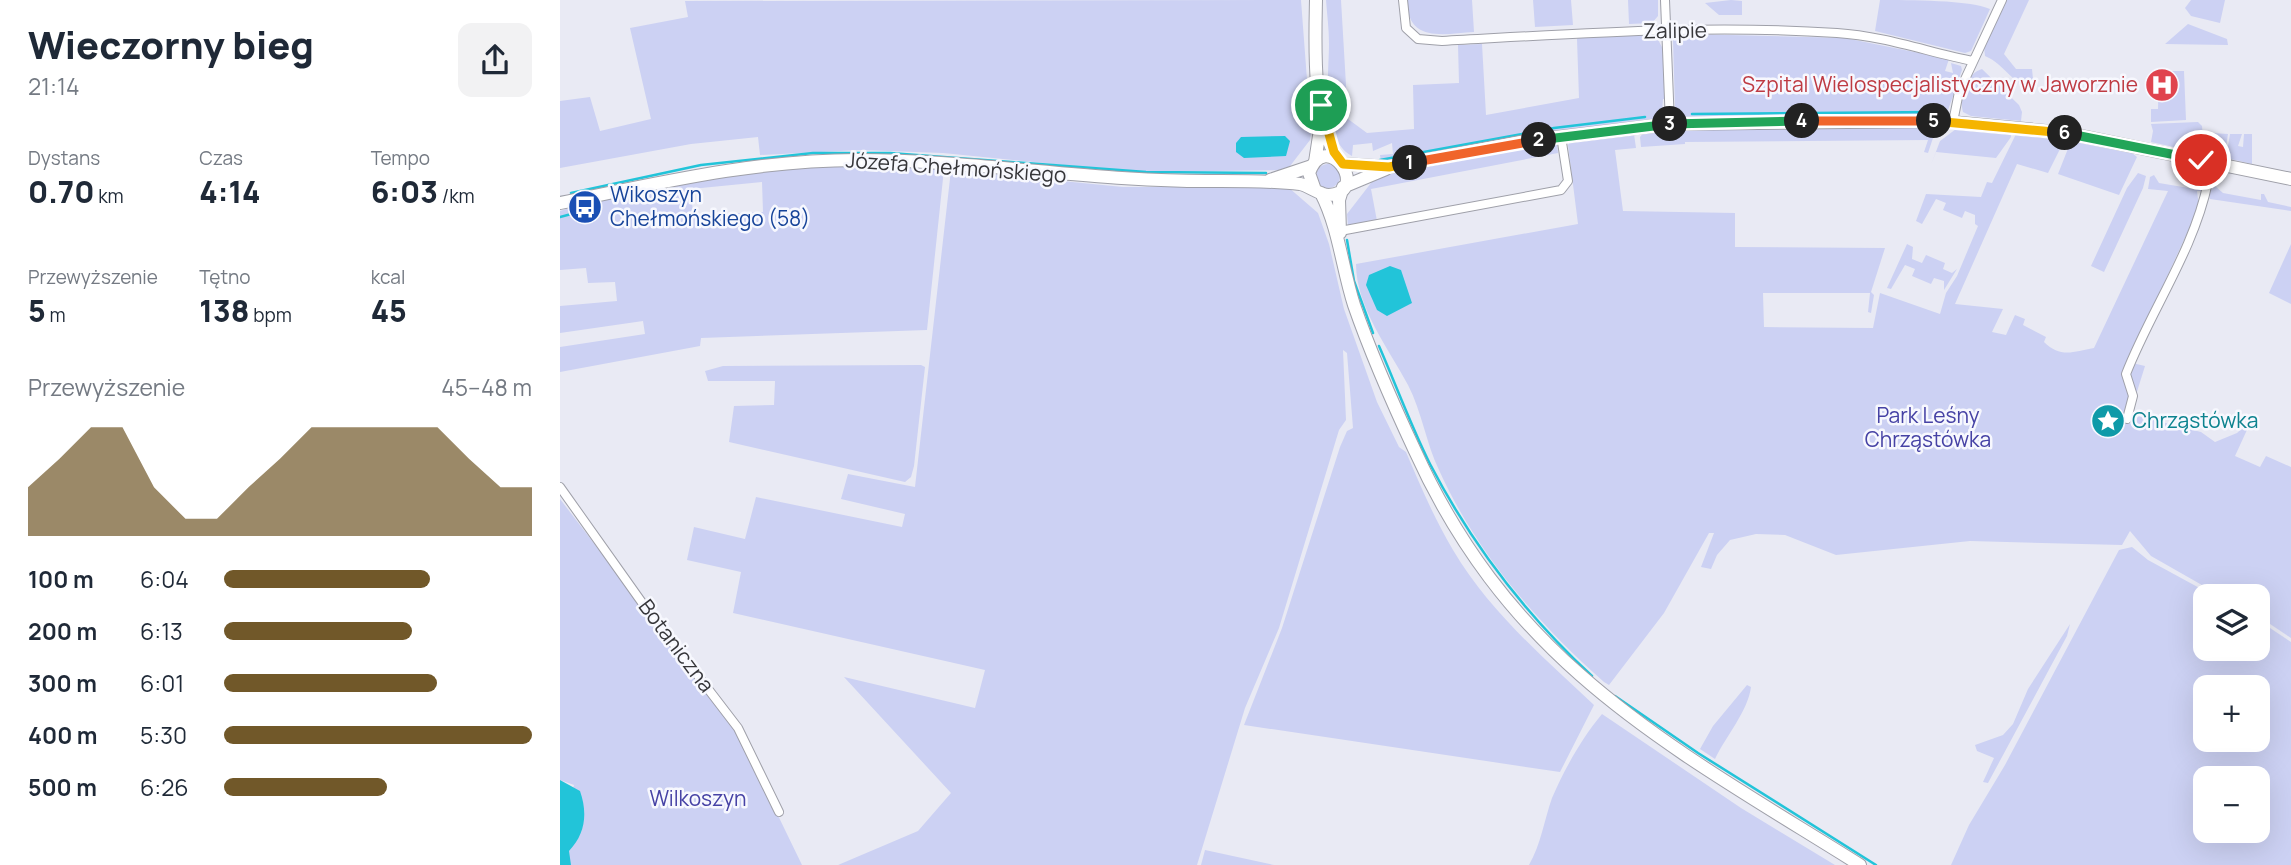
<!DOCTYPE html>
<html lang="pl">
<meta charset="utf-8">
<style>
body{margin:0;font-family:Manrope,sans-serif;background:#f2f2f3;color:#1f2937;height:100vh;display:flex;flex-direction:column;font-size:26px;white-space:nowrap}
*{box-sizing:border-box;margin:0}
p{font-size:23px;color:#747a83}
.icon{flex:none;width:38px;height:38px;fill:none;stroke:currentColor;stroke-width:2;stroke-linecap:round;stroke-linejoin:round}
.map{position:relative;flex:1;overflow:hidden}
.details{display:flex;flex-direction:column;background:#fff;width:560px}
.details>*{flex:none}
.fabs{position:absolute;left:1633px;top:584px;display:grid;gap:14px}
.fabs a{display:grid;place-items:center;width:77px;height:77px;border-radius:14px;background:#fff;box-shadow:0 7px 28px #0002;font-size:35px}
.pin{position:absolute;display:grid;place-items:center;width:60px;height:60px;color:#fff;margin:-30px;border:4px solid #fff;border-radius:50%;box-shadow:0 2px 7px #0007}
.km{position:absolute;width:35px;height:35px;margin:-18px;border-radius:50%;background:#222;color:#fff;font-size:19px;line-height:35px;text-align:center}
.round{display:grid;place-items:center;flex:none;width:74px;height:74px;border-radius:14px;background:#f2f2f3}
.headline{display:flex;align-items:center;justify-content:space-between;height:119px;padding:0 28px}
h1{font-size:38px;font-weight:800;line-height:52px}
.metrics{display:grid;grid-template-columns:repeat(3,1fr);gap:10px;height:119px;padding:7px 28px}
.metrics div{display:grid;align-content:center}
.metrics b{font-size:30px;font-weight:800}
.metrics small{font-size:19px;font-weight:400}
.metrics p{font-size:19px}
.chart{height:196px;padding:14px 28px}
.chart p{display:flex;justify-content:space-between}
.chart svg{width:100%;height:126px;margin-top:7px;fill:#715829;opacity:.7}
ul{padding:0 28px;list-style:none;font-size:23px}
li{display:grid;grid-template-columns:112px 84px 1fr;align-items:center;height:52px}
li i{height:18px;border-radius:9px;background:#715829}
main{display:flex;flex:1;min-height:0}
.map>svg:first-child{display:block}
</style>
<main>
<section class="details">
<div class="headline"><div><h1>Wieczorny bieg</h1><p>21:14</p></div><a class="round"><svg class="icon" aria-label="share" viewBox="0 0 24 24"><path d="M12 15V3M7 8l5-5 5 5M5 13v7h14v-7"/></svg></a></div>
<div class="metrics">
<div><p>Dystans</p><b>0.70<small> km</small></b></div>
<div><p>Czas</p><b>4:14</b></div>
<div><p>Tempo</p><b>6:03<small> /km</small></b></div>
</div>
<div class="metrics">
<div><p>Przewyższenie</p><b>5<small> m</small></b></div>
<div><p>Tętno</p><b>138<small> bpm</small></b></div>
<div><p>kcal</p><b>45</b></div>
</div>
<div class="chart"><p><span>Przewyższenie</span>45–48 m</p>
<svg viewBox="0 0 160 44" preserveAspectRatio="none"><path d="M0 44V27L10 17L20 6L30 6L40 27L50 38L60 38L70 27L80 17L90 6L100 6L110 6L120 6L130 6L140 17L150 27L160 27V44z"/></svg>
</div>
<ul>
<li><b>100 m</b>6:04<i style="width:67%"></i></li>
<li><b>200 m</b>6:13<i style="width:61%"></i></li>
<li><b>300 m</b>6:01<i style="width:69%"></i></li>
<li><b>400 m</b>5:30<i style="width:100%"></i></li>
<li><b>500 m</b>6:26<i style="width:53%"></i></li>
</ul>
</section>
<div class="map">
<svg width="1731" height="865" viewBox="0 0 1731 865">
<rect width="100%" height="100%" fill="#e9eaf4"/>
<path fill="#ccd1f3" fill-rule="evenodd" d="M741,0L751,133L750,140L727,170L573,172L383,153L300,150L200,155L198,137L131,144L0,168V101L30,97L40,131L91,119L70,28L128,17L125,1Z
M766,0H781L788,119L807,133L854,129L853,85L899,83L898,45L922,44L926,115L1019,98L1017,39L1020,35L1095,34L1103,49L1105,99H1103L1102,112L1090,121L972,134L826,164L821,162L820,155L833,154L832,143L813,151L812,143L793,145L792,156C760,139 769,74 769,44C769,29 767,14 766,0Z
M847,0H912L914,32C883,34 847,43 847,0Z
M973,0H1011L1013,25L975,27Z
M1068,0H1098V16L1092,23L1069,24Z
M1171,0L1182,1V15H1159L1145,3Z
M1320,0C1349,0 1410,0 1430,9L1411,51L1405,53L1315,31Z
M1445,0H1469L1444,54L1456,69H1472L1474,89C1452,85 1445,64 1425,56L1424,47Z
M1631,0H1665L1660,23L1631,16L1625,8Z
M1628,24L1667,39L1668,45L1605,44Z
M1128,34L1285,38L1389,59L1385,71L1393,73L1391,63L1401,66L1402,70L1387,113L1379,117L1131,119L1118,114L1115,107L1113,40Z
M1422,69L1459,105L1462,112L1461,121L1411,116L1403,112C1399,99 1405,74 1422,69Z
M1599,71H1624L1626,120L1591,122V109H1598Z
M1638,122L1642,126L1643,138L1651,133L1668,134L1665,153L1656,151L1654,156L1591,142L1593,131L1591,124Z
M1372,127L1374,135L1368,153L1364,152L1368,140L1125,142V144L1081,147L1080,137L1084,132L1092,130Z
M1396,129L1451,134V137L1436,158L1376,152L1371,165L1380,141Z
M1074,134L1076,148L1055,150L1063,211L1175,213V247L1325,248L1311,292L1314,295L1311,313L1308,312L1310,293H1203L1204,327L1313,328L1320,293L1380,314L1386,293L1397,276L1418,226L1415,224V215L1405,211L1402,218L1383,210L1386,203L1376,199L1362,224L1356,221L1366,194L1421,197L1427,182L1432,183L1456,134L1500,139L1501,147L1488,173L1457,164L1395,304L1443,309L1432,332L1446,335L1455,315L1465,319L1463,325L1486,337L1484,342C1500,358 1513,352 1534,348L1608,191L1588,189L1590,177L1594,175L1599,183L1635,189L1636,182L1641,184L1643,191H1637L1639,207L1568,362L1585,366L1570,414L1641,432L1655,442L1677,433L1692,419L1675,456L1700,467L1706,456L1731,467V638L1698,616V597H1663L1591,556L1570,531L1562,545L1410,541L1276,555L1225,535L1196,534L1170,540L1157,555L1151,569L1141,567L1154,533H1149L1104,613L1049,685L1044,682C977,623 916,552 879,470C866,443 862,412 848,385C829,349 796,307 796,264L1018,224L1008,145L1011,140Z
M1670,134H1682L1678,146L1683,147L1684,134H1692V164L1666,158Z
M1511,141L1571,152L1577,157L1559,195L1498,174Z
M993,142L997,144L998,153L811,189L817,221L788,226L787,214L811,183L812,175Z
M756 176a12 12 0 1 1 24 0a12 12 0 1 1-24 0Z
M285,165L384,169L367,330L141,338L140,346L0,372V347L85,334L83,321L0,333V306L57,301L55,282L28,283L26,268L0,270V211L21,204L22,210L29,209V203C117,184 196,170 285,165ZM202,182L203,212L133,215L131,189Z
M391,170L563,187H728L758,213L769,244L784,309L817,402L839,447L846,452C860,485 874,518 893,550C929,611 983,657 1034,705L1000,772L684,725L722,628L780,447L787,431L793,428L787,353L783,350L786,420L779,430L719,628L685,708L637,865H278L358,831L391,793L284,677L415,708L425,670L173,613L181,572L127,560L134,527L185,539L196,497L342,527L345,514L281,499L288,474L355,487Z
M1578,173L1586,176L1583,188L1544,272L1531,266L1567,188Z
M1655,186L1663,193L1701,200V194H1704L1708,202L1731,207V211L1650,199L1649,192Z
M1347,244L1353,247L1352,259L1362,263L1366,255L1385,263L1383,269L1392,273L1397,269L1384,290V281L1374,278L1371,284L1352,276L1355,269L1345,265L1331,289L1327,288Z
M1731,244V304L1709,293Z
M361,365L365,367L354,466L351,477L345,482L169,442L174,406L214,405L215,381H148L145,371L163,366Z
M0,499L176,729L242,865H1L0,838L14,785L0,780Z
M1572,547L1588,560L1656,597H1645V649H1698V620L1731,642V865H1391L1409,825L1445,765L1559,550ZM1645,688H1698V740H1645ZM1645,779H1698V831H1645Z
M1510,624L1507,636L1428,783L1423,782L1434,758L1417,751L1415,745L1443,735L1453,724L1468,689Z
M1187,685L1191,687C1188,711 1166,736 1155,759L1140,749L1153,726Z
M1042,714L1181,808L1275,865H969C981,844 984,821 992,798C1005,768 1022,738 1042,714Z
M645,850L714,865H641Z"/>
<path fill="#22c4d9" d="M725,136L730,141L726,156L684,158L676,152V143L681,137Z
M830,266L841,270L852,303L827,316L817,310L806,285L809,275Z
M0,780L20,791C28,814 25,834 9,851L11,865H0Z"/>
<g fill="none" stroke-linecap="round" stroke-linejoin="round">
<path stroke="#22c4d9" stroke-width="2.5" d="M1132,114L1377,112
M820,160L994,128L1085,117
M11,193L141,165L253,153H330L586,172L706,173
M0,217L15,213V208
M787,240L794,281L813,333
M819,346C836,385 851,426 870,464C911,543 967,616 1032,676
M1055,696L1138,753L1316,865"/>
<g stroke="#9fa0a9" stroke-width="10">
<path id="street" d="M843,0L846,28L858,39L882,41C1013,34 1146,24 1277,33C1324,36 1368,52 1413,61
M1105,0L1110,124
M1393,122L1399,92L1442,0
M780,231L1001,190L1008,181L1001,136
M1567,419L1573,396L1566,374C1591,310 1634,250 1648,182
M0,487L83,604L178,728L219,812"/>
</g>
<g stroke="#9fa0a9" stroke-width="14">
<path id="secondary" d="M756,0C755,48 752,118 778,160
M755,162L761,123
M783,164L829,167L966,141L1110,124L1380,121L1507,133L1731,179
M710,180L752,166
M761,193C779,228 782,268 794,305C811,354 833,404 855,451C953,667 1110,746 1300,865
M0,203C99,183 195,160 297,160C419,160 539,183 661,181C687,181 714,181 740,184C750,186 759,195 769,195C812,192 766,126 749,173L755,190
M780,233L779,200L783,187L826,169"/>
</g>
<use href="#street" stroke="#fff" stroke-width="8"/>
<use href="#secondary" stroke="#fff" stroke-width="12"/>
</g>
<g fill="none" stroke-linecap="round" stroke-linejoin="round">
<g stroke="#fff" stroke-width="14">
<path id="split-1" d="M761,105L774,152L783,164L829,167L850,163"/>
</g>
<g stroke="#fff" stroke-width="14">
<path id="split-2" d="M850,163L979,140"/>
</g>
<g stroke="#fff" stroke-width="14">
<path id="split-3" d="M979,140L1110,124"/>
</g>
<g stroke="#fff" stroke-width="14">
<path id="split-4" d="M1110,124L1242,121"/>
</g>
<g stroke="#fff" stroke-width="14">
<path id="split-5" d="M1242,121H1374"/>
</g>
<g stroke="#fff" stroke-width="14">
<path id="split-6" d="M1374,121L1505,133"/>
</g>
<g stroke="#fff" stroke-width="14">
<path id="split-7" d="M1505,133L1641,160"/>
</g>
<use href="#split-1" stroke="#f5b400" stroke-width="9"/>
<use href="#split-2" stroke="#f0652b" stroke-width="9"/>
<use href="#split-3" stroke="#22a559" stroke-width="9"/>
<use href="#split-4" stroke="#22a559" stroke-width="9"/>
<use href="#split-5" stroke="#f0652b" stroke-width="9"/>
<use href="#split-6" stroke="#f5b400" stroke-width="9"/>
<use href="#split-7" stroke="#22a559" stroke-width="9"/>
</g>
<defs>
<g id="hospital-disc" transform="scale(1.75)"><circle r="9.5" fill="#e0444e" stroke="#f7f8fe"/><path d="M-5-5h3v3.5h4V-5h3V5h-3V1.5h-4V5h-3Z" fill="#fff"/></g>
<g id="bus-disc" transform="scale(1.75)"><circle r="9.5" fill="#1a4fb4" stroke="#f7f8fe"/><path d="M-5-6H5V4H4V6H2V4H-2V6H-4V4H-5ZM-3.5-4V0h7V-4ZM-3.5 1.2v1.5H-2V1.2ZM2 1.2v1.5H3.5V1.2Z" fill="#fff"/></g>
<g id="sight-disc" transform="scale(1.75)"><circle r="9.5" fill="#0f9aa8" stroke="#f7f8fe"/><path d="M0-6L1.8-2.2L6-1.7L2.9 1.2L3.7 5.4L0 3.3L-3.7 5.4L-2.9 1.2L-6-1.7L-1.8-2.2Z" fill="#fff"/></g>
</defs>
<g fill-rule="evenodd">
<use href="#hospital-disc" x="1602" y="85"/>
<use href="#bus-disc" x="25" y="207"/>
<use href="#sight-disc" x="1548" y="421"/>
</g>
<g text-anchor="middle" stroke-width="5" stroke-linejoin="round" paint-order="stroke">
<g font-size="21" fill="#36363a" stroke="#f7f8fe">
<text transform="translate(1115 31) rotate(-1)" y="7">Zalipie</text>
<text transform="translate(396 168) rotate(4)" y="7">Józefa Chełmońskiego</text>
<text transform="translate(116 646) rotate(53)" y="7">Botaniczna</text>
</g>
<g font-size="21" fill="#be3a42" stroke="#f7f8fe" text-anchor="end">
<text x="1578" y="92">Szpital Wielospecjalistyczny w Jaworznie</text>
</g>
<g font-size="21" fill="#164399" stroke="#f7f8fe" text-anchor="start">
<text x="50" y="202">Wikoszyn<tspan x="50" dy="24">Chełmońskiego (58)</tspan></text>
</g>
<g font-size="21" fill="#4642a5" stroke="#f7f8fe">
<text x="1368" y="423">Park Leśny<tspan x="1368" dy="24">Chrząstówka</tspan></text>
<text x="138" y="806">Wilkoszyn</text>
</g>
<g font-size="21" fill="#0d838f" stroke="#f7f8fe" text-anchor="start">
<text x="1572" y="428">Chrząstówka</text>
</g>
</g>
</svg>
<div class="fabs">
<a><svg class="icon" aria-label="layers" viewBox="0 0 24 24"><path d="M12 4l9 5-9 5-9-5zM3 14l9 5 9-5"/></svg></a>
<a>+</a>
<a>−</a>
</div>
<div class="pin" style="left:761px;top:105px;background:#1e9e55"><svg class="icon" aria-label="arrive" viewBox="0 0 24 24"><path d="M6 21V4h12l-3 4 3 4H6"/></svg></div>
<div class="pin" style="left:1641px;top:160px;background:#d93025"><svg class="icon" aria-label="check" viewBox="0 0 24 24"><path d="M5 12l5 5 9-10"/></svg></div>
<b class="km" style="left:850px;top:163px">1</b>
<b class="km" style="left:979px;top:140px">2</b>
<b class="km" style="left:1110px;top:124px">3</b>
<b class="km" style="left:1242px;top:121px">4</b>
<b class="km" style="left:1374px;top:121px">5</b>
<b class="km" style="left:1505px;top:133px">6</b>
</div>
</main>
